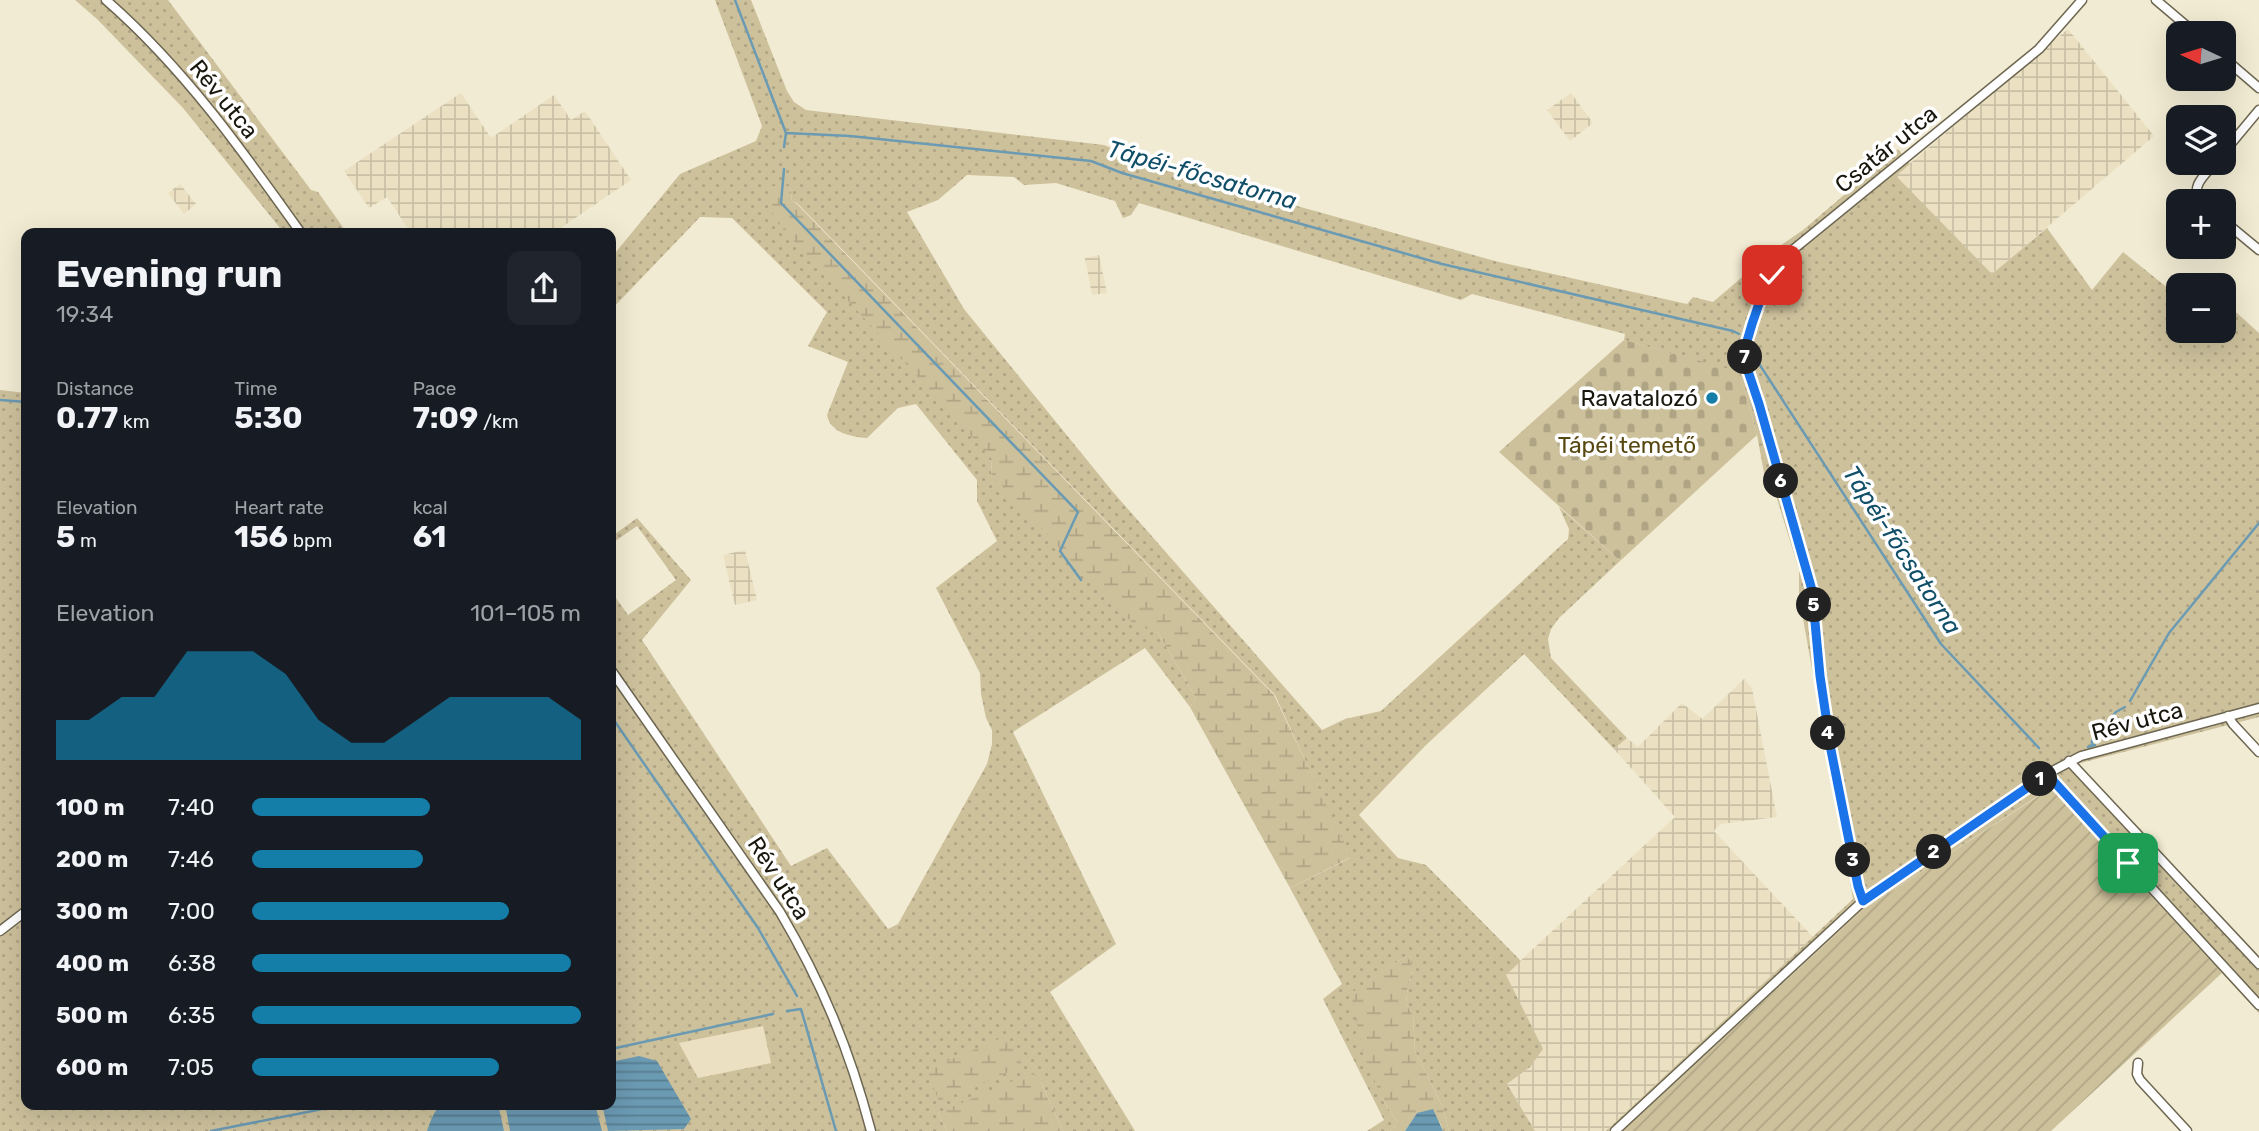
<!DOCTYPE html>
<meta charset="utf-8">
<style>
body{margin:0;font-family:Rubik,sans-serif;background:#20242c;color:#f1f3f6;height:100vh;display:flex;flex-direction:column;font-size:26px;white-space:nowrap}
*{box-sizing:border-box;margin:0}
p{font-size:23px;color:#9ea1a6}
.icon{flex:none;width:38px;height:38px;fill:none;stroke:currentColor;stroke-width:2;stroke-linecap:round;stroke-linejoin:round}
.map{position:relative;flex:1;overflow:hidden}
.side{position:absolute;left:21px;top:228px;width:595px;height:882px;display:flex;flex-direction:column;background:#171b24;border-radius:14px;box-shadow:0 7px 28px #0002}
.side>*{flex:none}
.needle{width:46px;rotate:274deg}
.tools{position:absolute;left:2166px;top:21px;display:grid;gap:14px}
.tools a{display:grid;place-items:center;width:70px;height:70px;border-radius:14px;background:#171b24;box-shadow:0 7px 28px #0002;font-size:35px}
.pin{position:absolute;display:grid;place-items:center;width:60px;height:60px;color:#fff;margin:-30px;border-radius:14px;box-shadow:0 4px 10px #0006}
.km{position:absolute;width:35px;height:35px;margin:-18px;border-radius:50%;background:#222;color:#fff;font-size:19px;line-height:35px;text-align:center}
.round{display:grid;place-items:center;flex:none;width:74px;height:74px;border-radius:14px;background:#20242c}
.summary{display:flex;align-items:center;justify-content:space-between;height:119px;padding:0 35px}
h1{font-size:38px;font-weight:700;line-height:52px}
.metrics{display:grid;grid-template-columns:repeat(3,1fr);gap:10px;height:119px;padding:7px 35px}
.metrics div{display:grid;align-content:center}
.metrics b{font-size:30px;font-weight:700}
.metrics small{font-size:19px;font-weight:400}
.metrics p{font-size:19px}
.chart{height:196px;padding:14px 35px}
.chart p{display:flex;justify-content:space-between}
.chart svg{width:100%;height:126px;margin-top:7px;fill:#147ea8;opacity:.7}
ul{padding:0 35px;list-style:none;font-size:23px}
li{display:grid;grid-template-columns:112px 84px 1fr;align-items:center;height:52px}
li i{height:18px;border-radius:9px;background:#147ea8}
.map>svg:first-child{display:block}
</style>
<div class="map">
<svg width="2259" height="1131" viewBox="0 0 2259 1131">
<defs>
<pattern id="industrial-grid" width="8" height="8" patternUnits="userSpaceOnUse" patternTransform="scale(1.75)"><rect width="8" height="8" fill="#ebe1c2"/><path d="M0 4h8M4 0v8" fill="none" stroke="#c9c0a6"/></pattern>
<pattern id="grass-dots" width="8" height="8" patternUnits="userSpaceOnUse" patternTransform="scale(1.75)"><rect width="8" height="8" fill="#cdc19c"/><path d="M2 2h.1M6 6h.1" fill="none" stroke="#afa585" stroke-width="1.8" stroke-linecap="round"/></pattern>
<pattern id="wetland-marsh" width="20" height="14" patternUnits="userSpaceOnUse" patternTransform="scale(1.75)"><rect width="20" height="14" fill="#cdc19c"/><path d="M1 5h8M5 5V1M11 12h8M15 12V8" fill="none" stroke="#afa585"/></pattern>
<pattern id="cemetery-stones" width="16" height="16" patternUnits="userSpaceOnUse" patternTransform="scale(1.75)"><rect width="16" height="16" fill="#cdc19c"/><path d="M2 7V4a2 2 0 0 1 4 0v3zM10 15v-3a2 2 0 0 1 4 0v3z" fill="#afa585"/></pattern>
<pattern id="garden-furrows" width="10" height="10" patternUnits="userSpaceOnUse" patternTransform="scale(1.75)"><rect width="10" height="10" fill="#cdc19c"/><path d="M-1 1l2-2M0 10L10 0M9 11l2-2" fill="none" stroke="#afa585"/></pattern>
<pattern id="water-rules" width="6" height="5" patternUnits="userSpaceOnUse" patternTransform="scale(1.75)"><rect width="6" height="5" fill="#6b9ab3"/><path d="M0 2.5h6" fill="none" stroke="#577d90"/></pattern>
</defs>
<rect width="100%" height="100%" fill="#f2ebd3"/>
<path fill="#ebe1c2" d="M763,1026L771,1063L698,1078L679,1043Z"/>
<path fill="url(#industrial-grid)" d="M2068,29L2154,136L1992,274L1895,176Z
M461,93L491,138L554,95L571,120L585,111L631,180L562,227L565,233H411L387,197L369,208L344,171Z
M1571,93L1593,123L1570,141L1547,110Z
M180,184L196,204L184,214L168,193Z
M1099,255L1107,293L1092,295L1085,258Z
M745,550L757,600L735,605L723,555Z
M1744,679L1752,688L1777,817L1720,824L1714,831L1813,937L1606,1131H1535L1507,1084L1530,1067L1505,975L1675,817L1614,749L1627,738L1638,747L1682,703L1702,719Z"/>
<path fill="url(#grass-dots)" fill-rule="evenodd" d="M75,0H168L311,190L318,192L347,233H284L183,108L97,19Z
M715,0H751L787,91L794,102L806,110L1104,145L1156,167L1495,261L1687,304L1693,297L1713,302L1774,250L1803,230L1898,149L1910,164L1896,176L1992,274L2047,228L2092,290L2123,252L2179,297V331H2224V308L2227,304L2259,333V717L2077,764L2259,958V1013L2050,788L1864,909L1622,1131H1606L1853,899L1799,596V570L1773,486L1767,489L1757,435L1740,373L1624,340L1625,334L1472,294L1461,300L1139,203L1131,215L1123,218L1115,201L1056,183L1024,185L1014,177L967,175L938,200L907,212L964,309L1113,492L1322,730L1345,719L1381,711L1568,539L1569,529L1559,507L1620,561L1559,618L1551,629L1548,639L1551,658L1627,738L1614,749L1524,654L1425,746L1359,815L1398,858L1426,865L1521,961L1506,975L1543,1049L1530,1067L1507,1084L1535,1131H1449L1443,1108L1415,1051L1413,1015L1406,1004L1408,985L1412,971L1406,956L1352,993L1358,1021L1383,1100L1398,1123L1390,1131H1367L1384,1120L1323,999L1342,984L1290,888L1350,858L1275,695L797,203L792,201L790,187L772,186L992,459L991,474L1157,631L1196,698L1190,707L1145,648L1013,732L1116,944L1050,992L1135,1131H1063L1040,1080L938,1113L947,1131H0V390L26,393V1104H611V989L614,986L611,975V591L628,615L676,580L637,526L611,544V537L637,518L691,580L642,640L791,866L827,848L888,929L898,924L987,764L992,744V730L986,718L981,694L980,673L936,588L997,541L977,501V480L916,404L898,408L867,438C852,437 830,433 827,415L848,362L808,346L827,312L732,218L700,217L611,310V258L680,174L756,141L762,126ZM763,1026L771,1063L698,1078L679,1043Z"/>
<path fill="url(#wetland-marsh)" d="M771,186H790L792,201L796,203L1274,695L1351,857L1290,888L1190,707L1196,698L1157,631L1137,627L1092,583L991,474L992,459L773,218Z
M1406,956L1411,962L1412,971L1408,985L1406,1004L1413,1015L1415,1051L1443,1108L1449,1131H1443L1440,1123L1417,1113L1405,1131H1390L1398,1123L1383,1100L1364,1058L1351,993Z
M1006,1036L1023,1066L939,1101L926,1070Z
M1029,1074L1036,1075L1040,1080L1063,1131H947L938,1113Z"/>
<path fill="url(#cemetery-stones)" d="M1624,340L1740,372L1757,435L1620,561L1499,452Z"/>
<path fill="url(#garden-furrows)" d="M2051,788L2222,973L2051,1131H1622L1864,909Z"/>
<path fill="url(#water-rules)" d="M639,1056L657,1061L691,1119L684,1129L608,1131L602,1104H611V1062Z
M445,1104H498L504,1131H427C431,1121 434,1107 445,1104Z
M505,1104H595L602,1131H510Z
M1433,1109L1443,1131H1405L1417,1113Z"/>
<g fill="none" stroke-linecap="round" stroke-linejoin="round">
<path stroke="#6b9ab3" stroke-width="2.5" d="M735,0L786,133L784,147
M786,133L850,136L1091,161L1122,173L1442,264L1733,331L1739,334
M784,169L781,203L1078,512L1060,551L1081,580
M1754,356L1941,644L2039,748
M0,400L26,402
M2130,701L2169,633L2259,523
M611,716L758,928L797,996
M2092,746V741L2116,712L2125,707
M2088,747L2095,745
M787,1011L801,1009L836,1131
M611,1049L773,1014
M211,1131L348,1104"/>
<g stroke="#6d6651" stroke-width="11">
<path id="street" d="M106,0C183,67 242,150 301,233
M2156,0L2195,33
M2224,58L2259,88
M2224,152L2259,110
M2200,201C2190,186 2205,175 2215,163
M2224,221L2259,250
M611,670L780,912C822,983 850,1051 871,1131
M2228,716L2233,724L2259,752
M2069,761L2259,964
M2047,774L2259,1005
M1863,901L1858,886L1831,750L1820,676L1812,590L1745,362V348L1763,292L1772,275L1784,257L2039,49L2082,0
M0,931L26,911
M2138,1063L2137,1074L2140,1080L2187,1131
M1615,1131L1863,901L2047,774L2081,756L2259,708"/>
</g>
<use href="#street" stroke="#fff" stroke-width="8"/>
</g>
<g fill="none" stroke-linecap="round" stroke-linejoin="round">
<g stroke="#fff" stroke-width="14">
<path id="route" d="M1772,275L1763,292L1752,324L1745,348V362L1759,404L1812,590L1820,676L1831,750L1858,886L1863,901L2047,774L2128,863"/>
</g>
<use href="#route" stroke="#1a73e8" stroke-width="9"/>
</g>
<circle fill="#147ea8" stroke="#fff" stroke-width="2.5" cx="1712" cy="398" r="7"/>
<g text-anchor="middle" stroke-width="7" stroke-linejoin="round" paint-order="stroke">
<g font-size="23" fill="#18160d" stroke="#fff">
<text transform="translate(224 99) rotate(51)" y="8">Rév utca</text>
<text transform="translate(1886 149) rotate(-39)" y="8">Csatár utca</text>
<text transform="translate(2137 721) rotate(-15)" y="8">Rév utca</text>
<text transform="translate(779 878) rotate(57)" y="8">Rév utca</text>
</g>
<g font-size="23" fill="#18160d" stroke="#fff" text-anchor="end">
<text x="1698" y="406">Ravatalozó</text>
</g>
<g font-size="23" fill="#574811" stroke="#fff">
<text x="1627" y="453">Tápéi temető</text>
</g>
<g font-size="24" font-style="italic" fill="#114f69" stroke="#fff">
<text transform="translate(1202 175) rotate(16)" y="8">Tápéi-főcsatorna</text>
<text transform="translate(1902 550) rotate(57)" y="8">Tápéi-főcsatorna</text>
</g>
</g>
</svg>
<div class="tools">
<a><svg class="needle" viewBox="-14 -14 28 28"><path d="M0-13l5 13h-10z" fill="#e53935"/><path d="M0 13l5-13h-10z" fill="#9ea1a6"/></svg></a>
<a><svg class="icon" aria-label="layers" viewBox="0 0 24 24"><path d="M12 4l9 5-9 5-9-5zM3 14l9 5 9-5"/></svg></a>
<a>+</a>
<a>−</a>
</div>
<div class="pin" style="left:2128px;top:863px;background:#1e9e55"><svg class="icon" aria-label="arrive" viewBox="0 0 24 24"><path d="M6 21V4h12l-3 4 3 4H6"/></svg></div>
<div class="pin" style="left:1772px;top:275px;background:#d93025"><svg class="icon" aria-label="check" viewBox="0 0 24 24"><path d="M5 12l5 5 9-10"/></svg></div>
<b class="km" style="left:2040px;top:779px">1</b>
<b class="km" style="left:1934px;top:852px">2</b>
<b class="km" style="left:1853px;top:860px">3</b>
<b class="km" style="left:1828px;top:733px">4</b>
<b class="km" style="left:1814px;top:605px">5</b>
<b class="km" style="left:1781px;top:481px">6</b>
<b class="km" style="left:1745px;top:357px">7</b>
<section class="side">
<div class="summary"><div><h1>Evening run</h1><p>19:34</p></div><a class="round"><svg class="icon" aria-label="share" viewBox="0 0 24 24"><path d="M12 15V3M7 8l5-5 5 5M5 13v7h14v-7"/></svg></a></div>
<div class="metrics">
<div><p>Distance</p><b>0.77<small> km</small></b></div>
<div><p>Time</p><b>5:30</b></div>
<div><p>Pace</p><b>7:09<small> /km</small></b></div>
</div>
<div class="metrics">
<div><p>Elevation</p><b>5<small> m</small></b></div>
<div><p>Heart rate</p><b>156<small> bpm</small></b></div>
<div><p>kcal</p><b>61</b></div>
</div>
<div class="chart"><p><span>Elevation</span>101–105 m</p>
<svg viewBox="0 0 160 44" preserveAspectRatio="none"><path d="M0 44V30L10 30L20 22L30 22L40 6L50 6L60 6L70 14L80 30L90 38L100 38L110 30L120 22L130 22L140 22L150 22L160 30V44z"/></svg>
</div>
<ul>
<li><b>100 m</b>7:40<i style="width:54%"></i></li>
<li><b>200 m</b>7:46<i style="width:52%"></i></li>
<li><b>300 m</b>7:00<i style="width:78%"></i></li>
<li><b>400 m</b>6:38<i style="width:97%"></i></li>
<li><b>500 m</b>6:35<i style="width:100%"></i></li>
<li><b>600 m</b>7:05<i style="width:75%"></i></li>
</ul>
</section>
</div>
